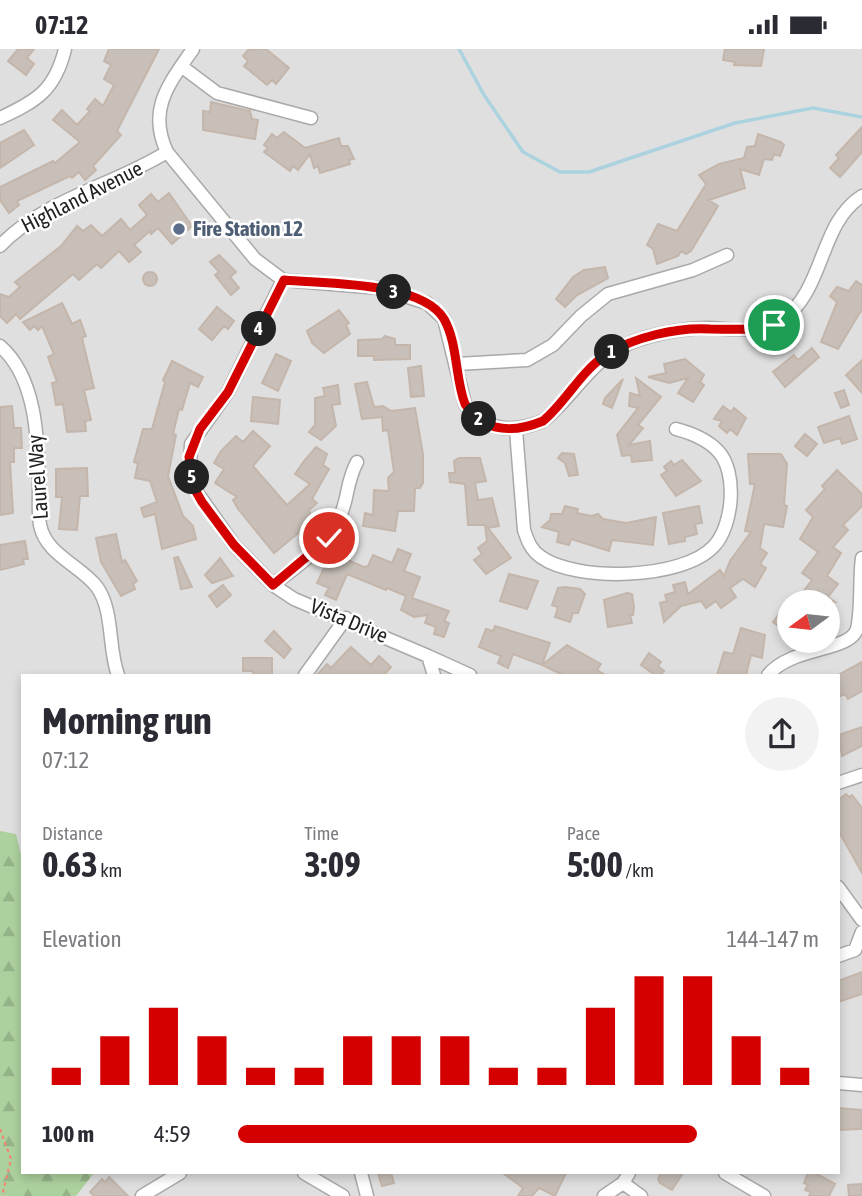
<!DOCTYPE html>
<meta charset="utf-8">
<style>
body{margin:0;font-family:"Asap Condensed",sans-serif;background:#f2f2f3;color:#2b2b33;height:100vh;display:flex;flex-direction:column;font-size:26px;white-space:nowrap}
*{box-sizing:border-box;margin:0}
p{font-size:23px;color:#7c7c81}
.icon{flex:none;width:38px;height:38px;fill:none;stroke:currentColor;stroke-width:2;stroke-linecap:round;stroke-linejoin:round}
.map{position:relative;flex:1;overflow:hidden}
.sheet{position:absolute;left:21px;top:625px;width:819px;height:500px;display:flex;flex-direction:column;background:#fff;border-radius:0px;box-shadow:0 4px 10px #0003}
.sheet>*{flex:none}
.needle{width:46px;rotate:255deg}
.fabs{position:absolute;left:777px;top:541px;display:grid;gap:14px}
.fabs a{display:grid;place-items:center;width:63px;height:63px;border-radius:50%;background:#fff;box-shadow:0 4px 10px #0003;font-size:35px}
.pin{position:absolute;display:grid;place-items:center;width:60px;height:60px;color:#fff;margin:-30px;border:4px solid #fff;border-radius:50%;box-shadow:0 2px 7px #0007}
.km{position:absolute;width:35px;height:35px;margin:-18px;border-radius:50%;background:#222;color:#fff;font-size:19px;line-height:35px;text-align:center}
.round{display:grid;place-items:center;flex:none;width:74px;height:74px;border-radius:37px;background:#f2f2f3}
.headline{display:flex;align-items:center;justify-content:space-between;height:119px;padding:0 21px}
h1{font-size:38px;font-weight:700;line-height:52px}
.metrics{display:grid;grid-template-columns:repeat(3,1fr);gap:10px;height:119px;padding:7px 21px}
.metrics div{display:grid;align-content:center}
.metrics b{font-size:35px;font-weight:700}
.metrics small{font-size:19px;font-weight:400}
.metrics p{font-size:19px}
.chart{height:196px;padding:14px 21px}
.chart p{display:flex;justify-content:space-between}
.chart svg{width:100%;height:126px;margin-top:7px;stroke:#d40000;stroke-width:6}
ul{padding:0 21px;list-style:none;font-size:23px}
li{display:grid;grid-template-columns:112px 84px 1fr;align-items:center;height:52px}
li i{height:18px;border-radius:9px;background:#d40000}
.status{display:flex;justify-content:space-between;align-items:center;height:49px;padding:0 35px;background:#fff;direction:ltr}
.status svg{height:19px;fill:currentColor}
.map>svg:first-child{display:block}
</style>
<div class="status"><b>07:12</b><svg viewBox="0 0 49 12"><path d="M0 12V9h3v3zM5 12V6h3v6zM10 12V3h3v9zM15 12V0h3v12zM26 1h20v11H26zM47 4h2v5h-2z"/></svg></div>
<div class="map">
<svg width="862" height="1147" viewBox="0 0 862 1147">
<defs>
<pattern id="forest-firs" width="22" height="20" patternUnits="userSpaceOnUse" patternTransform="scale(1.75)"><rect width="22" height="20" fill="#add19e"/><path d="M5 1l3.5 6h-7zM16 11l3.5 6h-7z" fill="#95b388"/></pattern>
</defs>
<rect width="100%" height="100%" fill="#f2efe9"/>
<path fill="#e0dfdf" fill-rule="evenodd" d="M0,0H862V1147H0ZM789,553H828V592H789ZM23,626H838V1124H23Z"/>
<path fill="url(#forest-firs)" d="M0,782L16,785L23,814V1124H94L76,1147H0Z"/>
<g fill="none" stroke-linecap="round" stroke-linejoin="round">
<path stroke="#aad3df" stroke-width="3.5" d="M459,0L484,46L523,103L560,123H589L735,74L813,59L862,68"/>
</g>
<path fill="#c7bfb8" stroke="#c4b6ab" stroke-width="2" d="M18,0H34L27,9L34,15L26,26L8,12Z
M109,0H159L117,82L121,86L93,117L96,121L85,131L79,123L72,129L70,127L17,152L19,156L9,164L0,151V138L53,112L55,114L80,93L53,71L62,61L77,76L90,62L87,60L95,50L103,57L114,36L104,30L111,16L104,12Z
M249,0H266L289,19L276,35L272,31L267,36L244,17L248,12L243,7Z
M725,0H764L761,17L734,16L735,13L723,11Z
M211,53L250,62L252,70L258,71L255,90L203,81V62L210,63Z
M862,78V103L840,128L830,119L839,109L836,106Z
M24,81L34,96L0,119V94Z
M284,83L305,99L339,89L341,97H348L354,110L349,111L350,115L320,124L318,117L314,119L310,105L298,121L293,117L290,122L264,103L268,99L264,96L272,85L277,89Z
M758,85L781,93L784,96L780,107L774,105L772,111L764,110L759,126L740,120L745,139L709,151L718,157L691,202L686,205L681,202L678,207L657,215L653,200L647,196L658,175L677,182L706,135L699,126L719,115L744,109L747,98L755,97Z
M169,144L192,177L172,195L158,179L151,185L150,182L134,196L141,203L129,213L119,202L101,219L97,215L79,231L73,225L20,270L16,265L7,274L0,267V245L9,248L20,238L15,233L61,197L77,177L83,182L91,176L102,187L121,170L130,181L147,166L139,156L151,145L158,153Z
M219,206L236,223L230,228L239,239L231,246L215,226L219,223L210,213Z
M605,218L608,229L576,247L565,258L556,250L573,228L584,221Z
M143 230a7 7 0 1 1 14 0a7 7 0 1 1-14 0Z
M856,232L862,236V260L838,300L821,293L837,253L830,247L837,238L849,242Z
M62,254L72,275L80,271L86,287L82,289L94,339L84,341L91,371L85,372L86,382L67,383L63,355L56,356L52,334L57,333L48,308L54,305L42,277L38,281L34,277L30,281L23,273Z
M217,258L234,272L228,280L224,277L212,291L199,280Z
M339,261L349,274L346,276L350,285L324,304L312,294L307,282Z
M385,287L395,290V296H410V310L374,311V307H358V291L382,290Z
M812,299L819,308L785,338L773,323L794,306L798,311Z
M276,305L291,312L278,342L262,334Z
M685,310L704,326L700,333L704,336L693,353L678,344L688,329L669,334L648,328L666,324L664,315Z
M862,311V344L846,326Z
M172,312L203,328L198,338L190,334L182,361L179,360L173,385L176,386L168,427L183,467L193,477L196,490L162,500L155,465L144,468L141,459L157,453L150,432L135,429L138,414L134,413L143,380H152L165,333L163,331Z
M421,317L424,347L411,348L408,319Z
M636,329L661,348L638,376L643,379L629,396L650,392L652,411L632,413L631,406L622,407L617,386L638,359L629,357L630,344L640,347Z
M623,330L612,359L603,355L605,349Z
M367,333L374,358L383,357L391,362L415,359L423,405V434L420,439H415L414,462H398L395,482L363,477L365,464L373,466L374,441L389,442L388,429L394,423L388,381L383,382L382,368L362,370L355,335Z
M338,336L340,355L332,356L336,377L321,391L309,383L315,376V349L325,347L323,339Z
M844,341L849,356L841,359L835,344Z
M253,348L280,351L278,375L251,372Z
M12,357L14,379H21L22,399H14V413H10L13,464L0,466V358Z
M723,357L731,363L734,359L746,369L737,386L730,380L727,384L719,377L722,372L714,370Z
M849,367L857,390L842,395L840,389L824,394L818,378Z
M253,382L270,397L253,417L287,456L310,435L295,425L304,412L316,398L327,405L323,416L329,420L312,450L317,454L309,461L313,472L274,504L238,460L233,451L237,448L215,434L224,420L214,414L221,402L236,387L243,393Z
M805,385L817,395L807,407L795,397Z
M562,404L574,405L578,426L569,427L565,414L558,409Z
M748,405H781L787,415L784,456L787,457L783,478L764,475L760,499L767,504L760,515L766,519L755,538L743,530L730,539L736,548L721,559L716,552L706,559L701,552L681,557L664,573L660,554L667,552L665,546L675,543L673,536L685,533L688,545L720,521L724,527L730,512L751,483L745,482L755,435H750Z
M459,409H480L486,432L475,434L478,451L492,449L499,477L488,479L511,509L486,525L474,511L482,505L478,499L487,492L485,476H468L465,435L450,433L449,424H455L454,412Z
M682,411L701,432L676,447L661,426L667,422L664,418L671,412L674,416Z
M87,419L88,447H80L77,481L59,480L62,448H56V420Z
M837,421L862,445V457L843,476L848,481L833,498L841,504L827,527L838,535L828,548L835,553H795L812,531L802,524L818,503L800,490L813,468L806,461L825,440L822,437Z
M565,457L578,460L577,464L592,467L598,465L603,470L626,474L656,468L653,496L612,491L609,502L571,490L569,496L557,493L559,483L542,478L550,471L551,465H562Z
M699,457L702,474L695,475L697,485L685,488V492L669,495L663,464Z
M116,485L122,513L125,511L137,532L133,535L135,540L121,547L101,513L96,489Z
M25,492L28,510H23L24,515L0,521V496Z
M398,500L411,505L404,522L420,528L412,549L449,562L444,572L449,574L444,588L434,585L436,578L425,574L428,566L414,568L401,561L406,547L387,539L386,541L347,525L336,551L325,546L329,539L317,534L331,504L364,518L368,517L373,506L392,514Z
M178,508L192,538L181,540L174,509Z
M220,509L233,527L212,534L205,526Z
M509,525L538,532L527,560L500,552Z
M223,536L231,546L217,558L209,547Z
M565,538L580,540L585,545L578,564H573L570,573L555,568L558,558L552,556L558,539Z
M627,544L632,545L634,558L633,566H630L632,574L608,578L604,551Z
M789,552V585L773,573Z
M495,577L550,594L542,616L513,605L508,619L498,614L501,607L479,598L486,580L493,582Z
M741,579L765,586L762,609L751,606L746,626H717L724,603L733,605Z
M274,582L291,600L284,609L265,592Z
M567,596L601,615L597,621L605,626H563L542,616Z
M351,598L371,616L379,607L391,618L384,626H317L327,615L331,619Z
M649,604L661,613L658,617L664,622L660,626H655L641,616Z
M243,609H272V626H253V622H243Z
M862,613V642L848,650L845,645L838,648V626Z
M862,678V697L842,707L839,686Z
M846,745L849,748L852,746L862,759V824L838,781V751Z
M862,923V945L838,953V932Z
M838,1059L862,1061L861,1080L838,1081Z
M378,1124H391L394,1134L382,1137Z
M503,1124H566L555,1147L539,1139L532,1147H518L523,1139Z
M661,1124H683L672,1141L660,1134L658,1130Z
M808,1124H815L835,1135L829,1147H809L811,1143L805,1141L808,1136L804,1134Z
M109,1128L128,1147H94L90,1143L102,1130L105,1133Z
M862,1135V1147H849L848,1136Z"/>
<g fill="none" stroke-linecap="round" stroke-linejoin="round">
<g stroke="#a9a9a9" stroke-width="15">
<path id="minor" d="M193,0C169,35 147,60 167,103L255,210L283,231L379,239L427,254L444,270L465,355C484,383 514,384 543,372C574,347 591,310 630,294C652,285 684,279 708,279C732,280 761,285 782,271C825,241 819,174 862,147
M181,17L217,44L311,69
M0,69C37,52 55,41 65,0
M0,197C43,151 114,136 167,103
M283,231L228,343L191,395L190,419L194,439L234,496L273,536L294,550L428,607L434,626
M0,297C37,329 38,392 39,438C39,450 38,464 40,476C46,506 80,516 97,538C114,562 108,600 118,626
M457,315L527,311L553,296L581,267L608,245L693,221L727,206
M516,381L524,481C528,493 531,501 541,508C576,533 683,531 714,497C733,477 738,423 718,402C707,390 691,384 676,380
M273,536C297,516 330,497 341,465C349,446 346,434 357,413
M428,607L470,626
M305,626L346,569
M768,626C792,597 850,603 857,580C862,558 859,531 862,509
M838,734L862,726
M838,838L862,871
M838,907L855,901L862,883
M838,1034L862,1036
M304,1124L343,1147
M361,1124L367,1147
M725,1124L764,1147
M623,1134L641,1147
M142,1147L180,1124
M604,1147L623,1134L629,1124"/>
</g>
<path stroke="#fa8072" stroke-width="2" stroke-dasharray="3.5 3.5" stroke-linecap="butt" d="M0,1080L11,1110L2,1147"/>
<use href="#minor" stroke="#fff" stroke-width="12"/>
</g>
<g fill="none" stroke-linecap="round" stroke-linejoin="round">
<g stroke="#fff" stroke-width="14">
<path id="route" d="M329,489L273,536L234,496L202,453L194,439L189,408L200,380L228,343L284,231C323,235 421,232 444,270C458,295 455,329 465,355C484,384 514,384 543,372C566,353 581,322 606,306C633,288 678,278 710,280C731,280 753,282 774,276"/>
</g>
<use href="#route" stroke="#d40000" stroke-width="9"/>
</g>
<circle fill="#5c6f8a" stroke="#fff" stroke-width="2.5" cx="179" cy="180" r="7"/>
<g text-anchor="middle" stroke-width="5" stroke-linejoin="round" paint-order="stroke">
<g font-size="21" fill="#222" stroke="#fff">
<text transform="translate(82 148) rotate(-27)" y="7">Highland Avenue</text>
<text transform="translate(38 428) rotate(-94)" y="7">Laurel Way</text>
<text transform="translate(349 572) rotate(23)" y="7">Vista Drive</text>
</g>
<g font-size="21" font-weight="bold" fill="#4e5e75" stroke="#fff" text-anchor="start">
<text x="193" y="187">Fire Station 12</text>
</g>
</g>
</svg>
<div class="fabs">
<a><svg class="needle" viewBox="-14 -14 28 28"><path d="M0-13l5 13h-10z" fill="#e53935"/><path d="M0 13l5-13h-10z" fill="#7c7c81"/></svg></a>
</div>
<div class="pin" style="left:774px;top:276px;background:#1e9e55"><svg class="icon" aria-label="arrive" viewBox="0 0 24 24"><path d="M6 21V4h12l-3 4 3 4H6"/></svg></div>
<div class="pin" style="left:329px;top:489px;background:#d93025"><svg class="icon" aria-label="check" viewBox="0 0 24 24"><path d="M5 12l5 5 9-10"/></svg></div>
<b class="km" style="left:612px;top:303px">1</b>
<b class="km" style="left:479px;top:370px">2</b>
<b class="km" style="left:394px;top:243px">3</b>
<b class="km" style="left:259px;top:280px">4</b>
<b class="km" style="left:192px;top:428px">5</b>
<section class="sheet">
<div class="headline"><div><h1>Morning run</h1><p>07:12</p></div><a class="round"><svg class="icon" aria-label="share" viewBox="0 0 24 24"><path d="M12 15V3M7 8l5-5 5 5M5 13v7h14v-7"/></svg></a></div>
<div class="metrics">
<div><p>Distance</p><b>0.63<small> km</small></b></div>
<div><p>Time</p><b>3:09</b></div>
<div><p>Pace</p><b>5:00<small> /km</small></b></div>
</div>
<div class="chart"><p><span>Elevation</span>144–147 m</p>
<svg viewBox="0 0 160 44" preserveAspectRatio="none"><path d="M5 44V38M15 44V27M25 44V17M35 44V27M45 44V38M55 44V38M65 44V27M75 44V27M85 44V27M95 44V38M105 44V38M115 44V17M125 44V6M135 44V6M145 44V27M155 44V38"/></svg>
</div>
<ul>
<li><b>100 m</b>4:59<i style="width:79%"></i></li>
</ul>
</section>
</div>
